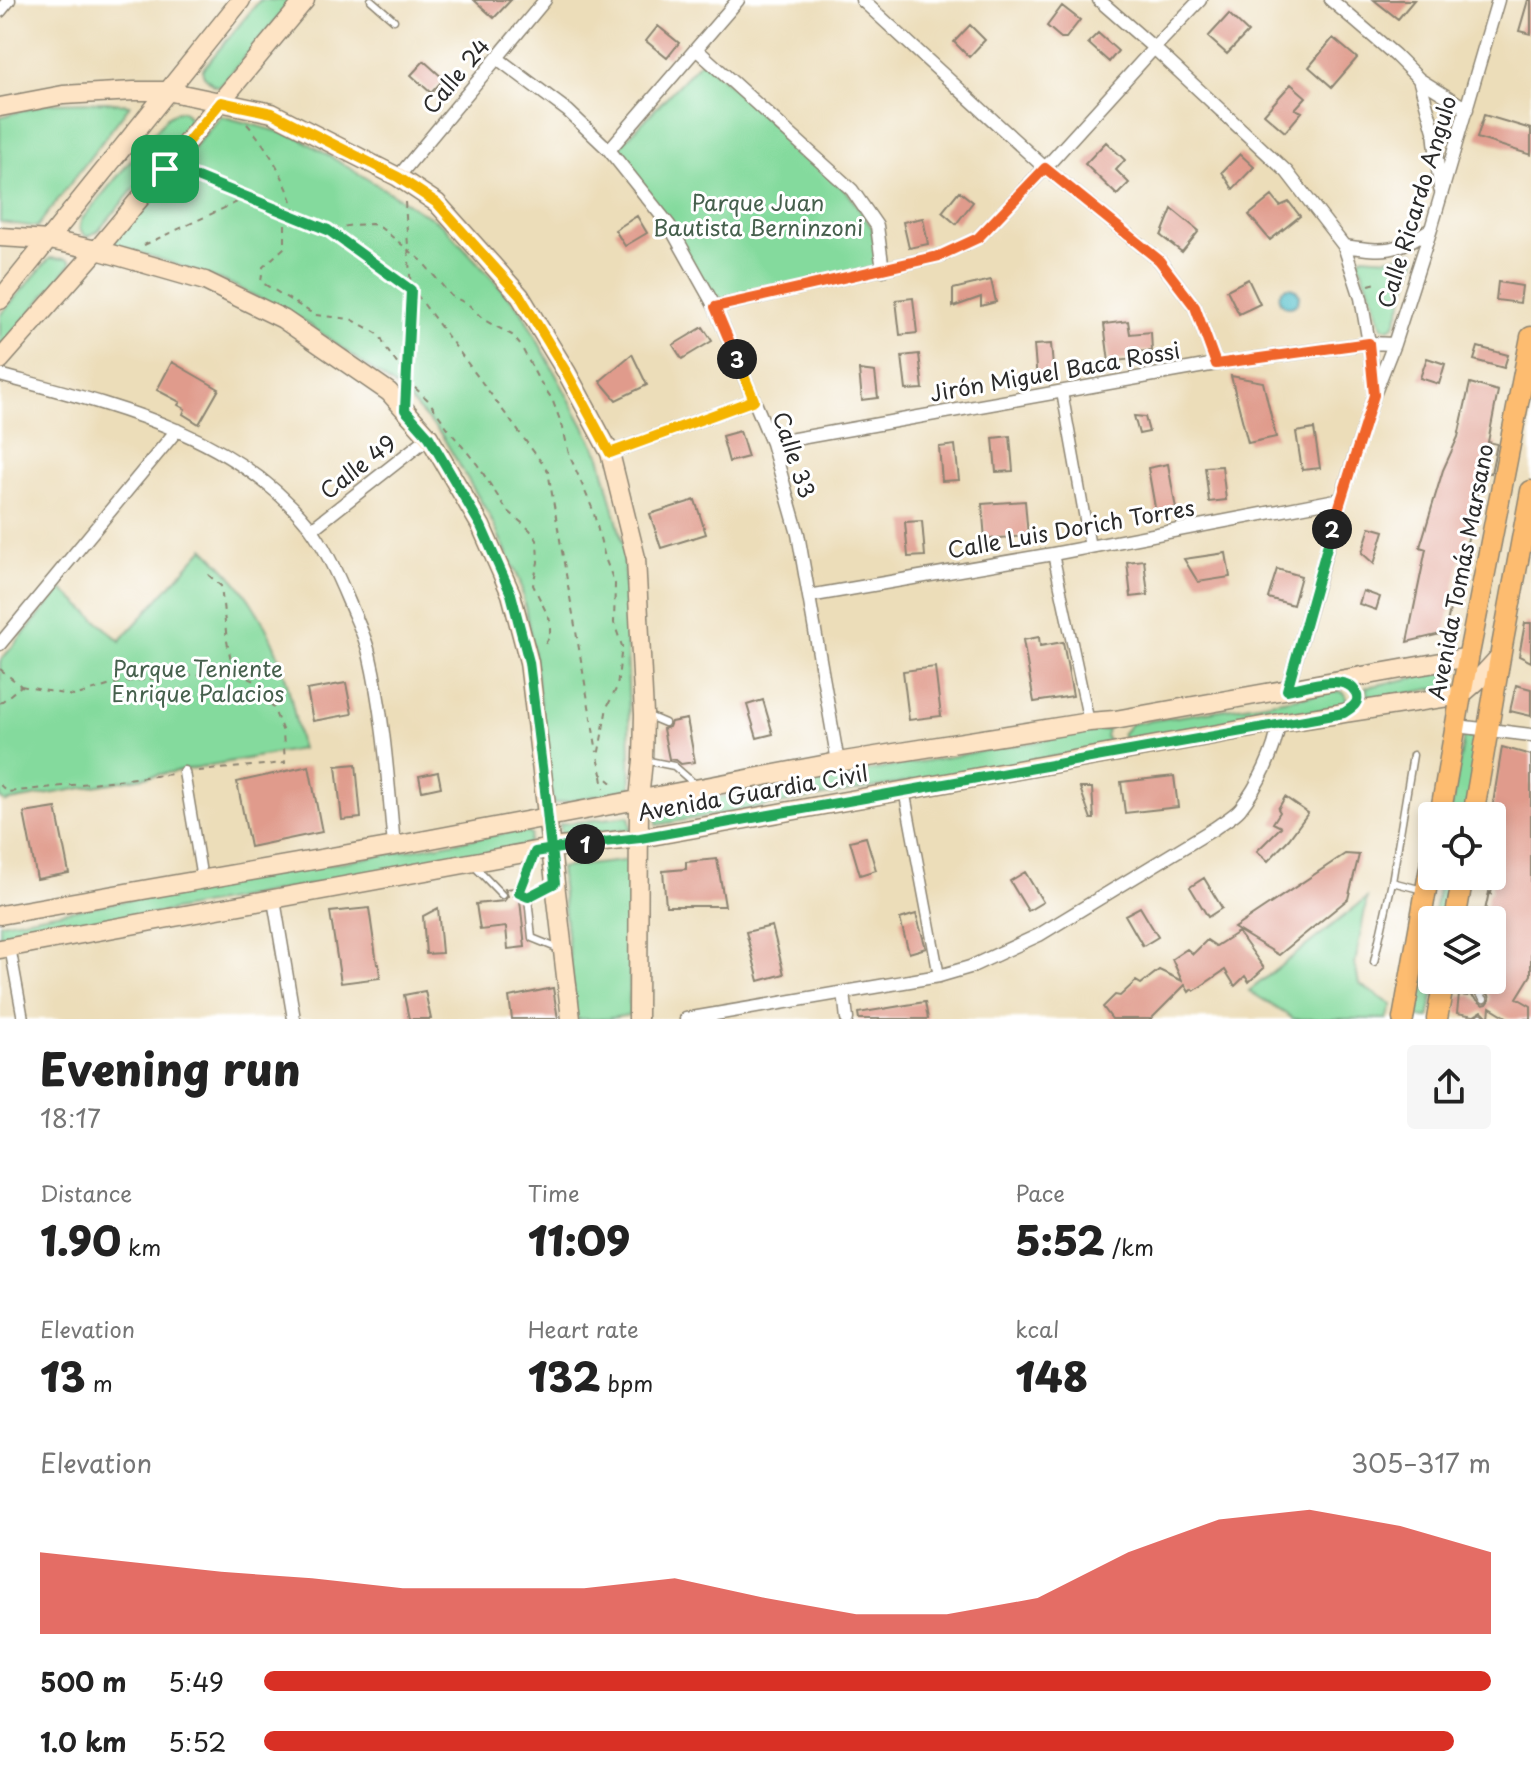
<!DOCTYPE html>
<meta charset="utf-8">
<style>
body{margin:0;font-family:"Playpen Sans",sans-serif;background:#f6f6f6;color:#222;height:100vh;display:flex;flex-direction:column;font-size:30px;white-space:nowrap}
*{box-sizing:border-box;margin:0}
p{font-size:26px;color:#767676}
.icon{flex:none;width:44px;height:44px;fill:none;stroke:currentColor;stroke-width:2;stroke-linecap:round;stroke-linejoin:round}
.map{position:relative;height:1019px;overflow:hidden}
.panel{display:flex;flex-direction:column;background:#fff;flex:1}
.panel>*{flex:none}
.fabs{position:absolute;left:1418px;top:802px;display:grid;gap:16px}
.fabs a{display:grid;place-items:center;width:88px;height:88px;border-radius:8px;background:#fff;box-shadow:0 4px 12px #0003;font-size:40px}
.pin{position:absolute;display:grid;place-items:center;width:68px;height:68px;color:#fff;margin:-34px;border-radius:16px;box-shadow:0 4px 12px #0006}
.km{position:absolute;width:40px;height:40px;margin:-20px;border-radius:50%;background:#222;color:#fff;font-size:22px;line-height:40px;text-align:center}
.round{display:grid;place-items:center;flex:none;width:84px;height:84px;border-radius:8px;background:#f6f6f6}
.headline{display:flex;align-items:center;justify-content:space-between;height:136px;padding:0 40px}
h1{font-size:44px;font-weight:800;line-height:60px}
.stats{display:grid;grid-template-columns:repeat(3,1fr);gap:12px;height:136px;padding:8px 40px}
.stats div{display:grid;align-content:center}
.stats b{font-size:40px;font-weight:800}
.stats small{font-size:22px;font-weight:400}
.stats p{font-size:22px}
.chart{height:224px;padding:16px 40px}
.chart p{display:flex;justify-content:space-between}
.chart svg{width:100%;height:144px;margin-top:8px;fill:#d93025;opacity:.7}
ul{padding:0 40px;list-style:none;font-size:26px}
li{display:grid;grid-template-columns:128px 96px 1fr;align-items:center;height:60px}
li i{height:20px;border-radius:10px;background:#d93025}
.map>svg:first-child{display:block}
</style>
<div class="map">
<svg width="1531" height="1019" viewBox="0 0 1531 1019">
<rect width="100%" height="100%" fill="#fff"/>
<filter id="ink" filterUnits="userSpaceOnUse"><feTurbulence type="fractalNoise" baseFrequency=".0125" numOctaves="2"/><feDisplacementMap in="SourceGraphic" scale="16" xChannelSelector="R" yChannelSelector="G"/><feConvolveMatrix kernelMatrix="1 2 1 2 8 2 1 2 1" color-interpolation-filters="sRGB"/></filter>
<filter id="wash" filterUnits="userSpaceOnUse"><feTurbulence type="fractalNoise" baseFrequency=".006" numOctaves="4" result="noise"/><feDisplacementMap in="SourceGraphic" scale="32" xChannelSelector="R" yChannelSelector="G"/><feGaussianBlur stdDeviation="1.8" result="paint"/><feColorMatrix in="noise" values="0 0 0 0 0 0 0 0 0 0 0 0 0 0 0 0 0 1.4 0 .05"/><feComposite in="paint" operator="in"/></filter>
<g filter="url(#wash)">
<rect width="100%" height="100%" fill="#ecddb9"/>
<path fill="#84da9d" stroke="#588264" stroke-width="2" d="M260,0H293L227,78L220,85L215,86L204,76L202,70Z
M702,60L848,193L872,228L878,267L718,303L616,150Z
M106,102L130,105L37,227L0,222V117L48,103Z
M178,111H183L189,117V124L98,231L87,237C80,231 78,228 82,219L168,116Z
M221,116L298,137L443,225L521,310L600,456L624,548L631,789L553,804L533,649L520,581L489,515L441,434L401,391L303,320L227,282L112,243Z
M1413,251L1417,257L1395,324L1389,328L1382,327L1373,297L1358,260L1363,256C1381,258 1396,259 1413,251Z
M50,258L67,259L71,262V264L0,349V315Z
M204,548C216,560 229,572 239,585C279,637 290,686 301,749L5,802L0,798V661L62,589L120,641Z
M1445,672L1447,686L1369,701L1366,687Z
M1339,691L1345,694L1347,702L1341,707L1135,741L1126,740L1122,734L1131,724Z
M1108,729L1106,736L1111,747L656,825L658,808Z
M1464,736L1480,739L1466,816H1450Z
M629,816L631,829L562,838L560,824Z
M523,830L531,835L528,845L0,942V923Z
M632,860L629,1015L606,1019H576L560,868Z
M1440,876H1455L1447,920H1433Z
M1367,898L1355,964L1359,984L1392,1005L1387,1019H1294L1249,991Z
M1432,927V980H1436L1429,1018L1417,1017Z"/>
<path fill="#52bfca" stroke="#3e757a" stroke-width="2" d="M1279 297a10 10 0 1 1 20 0a10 10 0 1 1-20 0Z"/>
<g id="blocks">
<path fill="#e09b8c" d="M474,0H511L494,18Z
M1374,0H1414L1398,19Z
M1528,0H1531V34L1519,31Z
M1062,6L1080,20L1066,38H1061L1047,26Z
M1229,14L1248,32L1227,54L1208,37Z
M970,25L985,40L969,57L954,42Z
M658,26L679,43L667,58L646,41Z
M1098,33L1118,51L1109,62L1088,43Z
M1333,38L1357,58L1332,87L1309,67Z
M424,61L444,79L431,93L411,75Z
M1291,84L1306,97L1295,109L1302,112L1285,132L1264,114Z
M1484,115L1531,129V155L1477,138Z
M1106,142L1125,160L1116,170L1129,183L1117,195L1085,164Z
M1240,154L1254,167L1233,189L1222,172Z
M959,191L973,202L956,224L942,212Z
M1272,196L1280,206L1289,202L1300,216L1270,240L1249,215Z
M1172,209L1199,231L1182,252L1161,236Z
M637,216L647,233L625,246L615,230Z
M923,218L928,244L909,248L903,222Z
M1248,279L1260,304L1239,314L1227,290Z
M991,280L996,302L981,306V297L953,307V289Z
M1498,282L1522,286L1520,303L1496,300Z
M913,298L917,333L900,335L896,300Z
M1128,321L1130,334L1151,332L1152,351L1132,352L1133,359L1109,362L1104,324Z
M703,327L712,341L682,359L673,345Z
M1051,344L1054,378L1037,380L1034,345Z
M1478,347L1508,355L1504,368L1474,360Z
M632,354L647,385L616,400L600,381Z
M919,354L923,389L906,390L902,356Z
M1427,358L1445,364L1439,384L1420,378Z
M172,362L219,389L199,424L183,414L185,409L178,405L180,402L157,390Z
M859,370L875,372L878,398L862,400Z
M1231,376L1263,382L1276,437L1248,443Z
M1470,383L1498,391L1488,442L1497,444L1491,473L1482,471L1464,557L1461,556L1445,633L1407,642L1426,549L1420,547L1443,470L1458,437Z
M1134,416L1145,417L1149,432L1139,434Z
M1314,429L1320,468L1302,470L1296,432Z
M740,431L748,457L729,462L722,436Z
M1010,436L1013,471L996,472L993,438Z
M955,445L959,480L942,481L939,447Z
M1168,464L1176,509L1156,513L1148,468Z
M1222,466L1226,500L1209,502L1205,467Z
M695,500L706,534L661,548L650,514Z
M1025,501L1028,536L985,539L982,504Z
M922,521L925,556L908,557L905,522Z
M1370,527L1384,531L1374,564L1362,553Z
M1226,553L1230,577L1198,582L1184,559Z
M1144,560L1148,595L1131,597L1127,562Z
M1277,569L1301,576L1293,605L1268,598Z
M1363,591L1380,597L1376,610L1359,604Z
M1525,623H1531V662L1519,656Z
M1039,637L1040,646L1063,642L1073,696L1034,702L1023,640Z
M935,667L941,716L909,720L903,671Z
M346,683L352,714L313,721L307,690Z
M1516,685L1531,689V716L1510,711Z
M763,700L773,734L757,738L747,705Z
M687,719L695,762L681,764L676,760L669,759L663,729L669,727L671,722Z
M1502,747L1531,755V975L1517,998L1531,1006V1019H1510L1490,1007L1489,1018L1482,1011L1474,1016L1457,1013L1459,995L1468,996L1470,994L1483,1005L1487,1004L1490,1000L1489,995L1476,984L1479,980H1492V920H1483L1489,892L1491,894L1497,852L1492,851L1491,816Z
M356,764L361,818L342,820L336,766Z
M309,766L322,832L250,847L237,782Z
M438,772L441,787L422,791L419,776Z
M1174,776L1178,807L1125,813L1121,782Z
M1080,788H1092L1094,819H1091Z
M1285,797L1308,813L1289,839L1268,861L1257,851L1281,827L1273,823L1280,812L1278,809Z
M56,808L69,873L37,879L24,813Z
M866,837L876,870L860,875L850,841Z
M1345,854L1359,855L1348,899L1279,955L1234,928Z
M717,859L725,906H666L663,871L686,869V862Z
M1025,872L1043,902L1028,911L1010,881Z
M1204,878L1222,908L1208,917L1190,887Z
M514,888V896L520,900L525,947L508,949L506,927L480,930L476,904L504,901L508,896L505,889Z
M1140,907L1158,937L1143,946L1125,915Z
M369,908L377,964H379L380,978L341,983L330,912Z
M438,908L442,953L426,954L423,916Z
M916,914L926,948L909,953L900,919Z
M772,926L784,974L759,981L746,932Z
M1238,932L1264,968L1249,982L1245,976L1235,986L1225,970L1194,991L1192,989L1189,992L1185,985L1151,1019H1112L1103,1007L1115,995L1120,996L1136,981L1141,984L1159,970L1182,981L1172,959L1187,949L1193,954L1207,940L1216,946Z
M553,988L558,1019H512L509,997Z
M425,991L431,1019H409L404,995Z
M925,1002L928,1019H859L858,1013Z"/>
</g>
</g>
<g filter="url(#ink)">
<use href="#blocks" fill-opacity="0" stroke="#8c8472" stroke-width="2"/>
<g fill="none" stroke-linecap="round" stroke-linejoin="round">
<g stroke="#8c8472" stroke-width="9">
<path id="service" d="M371,0L394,20
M646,715L665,723
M644,760L674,766L697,786
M474,866L502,895
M1392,882L1423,890
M552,885L528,897L532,938L559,949
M528,897L519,893L533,856
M1374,962L1392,882L1413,755
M1461,980L1478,992L1484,999
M1479,1019L1481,1017"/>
</g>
<g stroke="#8c8472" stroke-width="13">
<path id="pedestrian" d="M1062,392L1090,547
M1053,554L1089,722
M184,772L202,879
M904,790L939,976
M10,947L23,1019"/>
</g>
<g stroke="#8c8472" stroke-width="15">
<path id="minor" d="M862,0L1045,168L1159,260L1195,307L1216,364
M1099,0L1154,48L1287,172L1344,246L1361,298L1369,343L1374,391
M1331,0L1395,55L1419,79L1467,109
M0,11L9,0
M696,49L852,190L877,226L883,270
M497,58L568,111L609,150L669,225L715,307L772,443L798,534L838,762
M1419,79L1434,131L1440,189
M609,150L738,0
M398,177L545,0
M1344,246C1388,252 1392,253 1431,229
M715,307L939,256L978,238L1045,168L1154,48L1200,0
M0,375C111,405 234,432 310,527C326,548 339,578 349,602C356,619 365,636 369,653C384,716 388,782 394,846
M772,443L1216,364L1369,343L1394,344
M610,453L754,400
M312,529L429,437
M809,596L1053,554L1341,499
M0,644L177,430
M1287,690L1341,499L1374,395L1394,344L1431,229L1498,0
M1457,726L1531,735
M274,900L294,1019
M844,992L847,1019
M686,1019L939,976L970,967L1039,935L1215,828C1223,822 1234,816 1240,809C1258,786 1275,752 1279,723"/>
</g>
<g stroke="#8c8472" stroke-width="21">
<path id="secondary" d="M0,107L63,95L134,91H167L272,113L398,177L437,203L520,296L567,373L610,453L636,558L644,714L643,760L639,800L638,1019
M0,237L50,240L97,250L205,281L283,319L389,392L429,437L481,526L511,594L529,662L571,1019
M0,300L241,0
M0,360L97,250L305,0
M0,915L394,846L838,762L1089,722L1115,720L1469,657
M0,949L551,848L640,838L1279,723L1461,695L1477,681L1500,656"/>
</g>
<g stroke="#8c8472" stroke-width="23">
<path id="primary" d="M1440,816L1461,695L1531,337
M1473,816L1502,646L1531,491
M1455,920L1463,876
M1403,1019L1432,856
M1437,1019L1444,980"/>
</g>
<path stroke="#8c8472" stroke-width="2" stroke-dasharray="6 6" stroke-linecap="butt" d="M247,124C263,142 277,164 286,186C291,196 293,207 298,217L328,230L352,225L372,224L381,228L421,260L451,296L468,304L484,320L512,335L521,346L537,377L552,399L563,428L569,454L593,510L605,558L615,584L614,623L622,646L617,687L607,707L598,757L602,774L617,787
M181,173L197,177L295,216
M405,202L411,290L407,388
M285,212V247L263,267L261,282L315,315L351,319L380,335L385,347L414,387L428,400L452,434L477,464L506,509L530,530L537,540L538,562L533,585L550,620V636L543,647
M329,231L417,295L548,471L597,752
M144,245L248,197
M1369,285L1380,282
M0,669L21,686L0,703
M21,686L74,696L121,682L231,671
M198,771L285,763L283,732L264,685L233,671L227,641L221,586L205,572
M602,776L604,789
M0,785L8,792L172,774"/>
<use href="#service" stroke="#fff" stroke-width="6"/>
<use href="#pedestrian" stroke="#fff" stroke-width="10"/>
<use href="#minor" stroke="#fff" stroke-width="12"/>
<use href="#secondary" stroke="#fee4c5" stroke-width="18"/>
<use href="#primary" stroke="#fdbc6f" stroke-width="20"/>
</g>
</g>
<g fill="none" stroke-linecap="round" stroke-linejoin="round" filter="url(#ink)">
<g stroke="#fff" stroke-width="16">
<path id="split-1" d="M165,169L197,177L328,230L411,290L405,410L429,437L481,526L511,594L529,662L546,799C548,827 552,855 555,883L528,897L519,893L535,852L585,844"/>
</g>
<g stroke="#fff" stroke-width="16">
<path id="split-2" d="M585,844L640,838L1344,713C1351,708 1361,703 1356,693C1347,672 1304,687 1287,690L1332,529"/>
</g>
<g stroke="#fff" stroke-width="16">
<path id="split-3" d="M737,359L715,307L939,256L978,238L1045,168L1159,260L1195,307L1216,364L1369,343L1374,395L1332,529"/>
</g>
<g stroke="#fff" stroke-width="16">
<path id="split-4" d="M165,169L221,102L272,113L398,177L437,203L520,296L567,373L610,453L754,400L737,359"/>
</g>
<use href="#split-1" stroke="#22a559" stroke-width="10"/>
<use href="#split-2" stroke="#22a559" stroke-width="10"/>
<use href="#split-3" stroke="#f0652b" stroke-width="10"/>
<use href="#split-4" stroke="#f5b400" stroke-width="10"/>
</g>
<g text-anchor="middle" stroke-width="6" stroke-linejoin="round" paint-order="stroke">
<g font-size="22" fill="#2b2b2b" stroke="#fff">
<text transform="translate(456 76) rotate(-50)" y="8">Calle 24</text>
<text transform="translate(1417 202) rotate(-73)" y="8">Calle Ricardo Angulo</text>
<text transform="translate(1055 372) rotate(-10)" y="8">Jirón Miguel Baca Rossi</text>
<text transform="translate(794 455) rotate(72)" y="8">Calle 33</text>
<text transform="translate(358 467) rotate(-38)" y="8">Calle 49</text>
<text transform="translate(1071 529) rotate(-10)" y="8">Calle Luis Dorich Torres</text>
<text transform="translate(1461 572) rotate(-79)" y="8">Avenida Tomás Marsano</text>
<text transform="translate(753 793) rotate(-10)" y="8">Avenida Guardia Civil</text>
</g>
<g font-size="22" fill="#46604d" stroke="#fff">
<text x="758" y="211">Parque Juan<tspan x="758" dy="25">Bautista Berninzoni</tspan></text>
<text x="198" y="677">Parque Teniente<tspan x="198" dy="25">Enrique Palacios</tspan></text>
</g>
</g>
</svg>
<div class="fabs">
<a><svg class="icon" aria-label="locate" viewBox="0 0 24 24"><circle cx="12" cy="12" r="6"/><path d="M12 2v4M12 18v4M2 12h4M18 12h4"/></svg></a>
<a><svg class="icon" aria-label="layers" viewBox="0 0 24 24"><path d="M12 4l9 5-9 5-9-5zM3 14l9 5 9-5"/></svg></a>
</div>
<div class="pin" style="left:165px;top:169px;background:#1e9e55"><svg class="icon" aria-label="arrive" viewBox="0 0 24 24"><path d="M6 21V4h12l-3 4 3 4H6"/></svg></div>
<b class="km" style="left:585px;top:844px">1</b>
<b class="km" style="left:1332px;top:529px">2</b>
<b class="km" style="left:737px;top:359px">3</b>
</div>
<section class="panel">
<div class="headline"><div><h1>Evening run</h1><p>18:17</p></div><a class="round"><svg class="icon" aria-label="share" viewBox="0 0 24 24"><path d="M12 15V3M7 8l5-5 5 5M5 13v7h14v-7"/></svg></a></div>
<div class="stats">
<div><p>Distance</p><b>1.90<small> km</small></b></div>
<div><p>Time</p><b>11:09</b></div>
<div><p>Pace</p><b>5:52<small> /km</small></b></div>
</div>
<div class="stats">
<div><p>Elevation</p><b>13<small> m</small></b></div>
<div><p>Heart rate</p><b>132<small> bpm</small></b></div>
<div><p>kcal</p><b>148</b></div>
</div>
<div class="chart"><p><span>Elevation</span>305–317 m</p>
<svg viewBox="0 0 160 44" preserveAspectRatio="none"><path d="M0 44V19L10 22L20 25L30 27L40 30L50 30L60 30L70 27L80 33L90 38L100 38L110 33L120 19L130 9L140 6L150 11L160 19V44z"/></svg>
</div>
<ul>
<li><b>500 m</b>5:49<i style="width:100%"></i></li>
<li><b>1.0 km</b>5:52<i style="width:97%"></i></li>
</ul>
</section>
